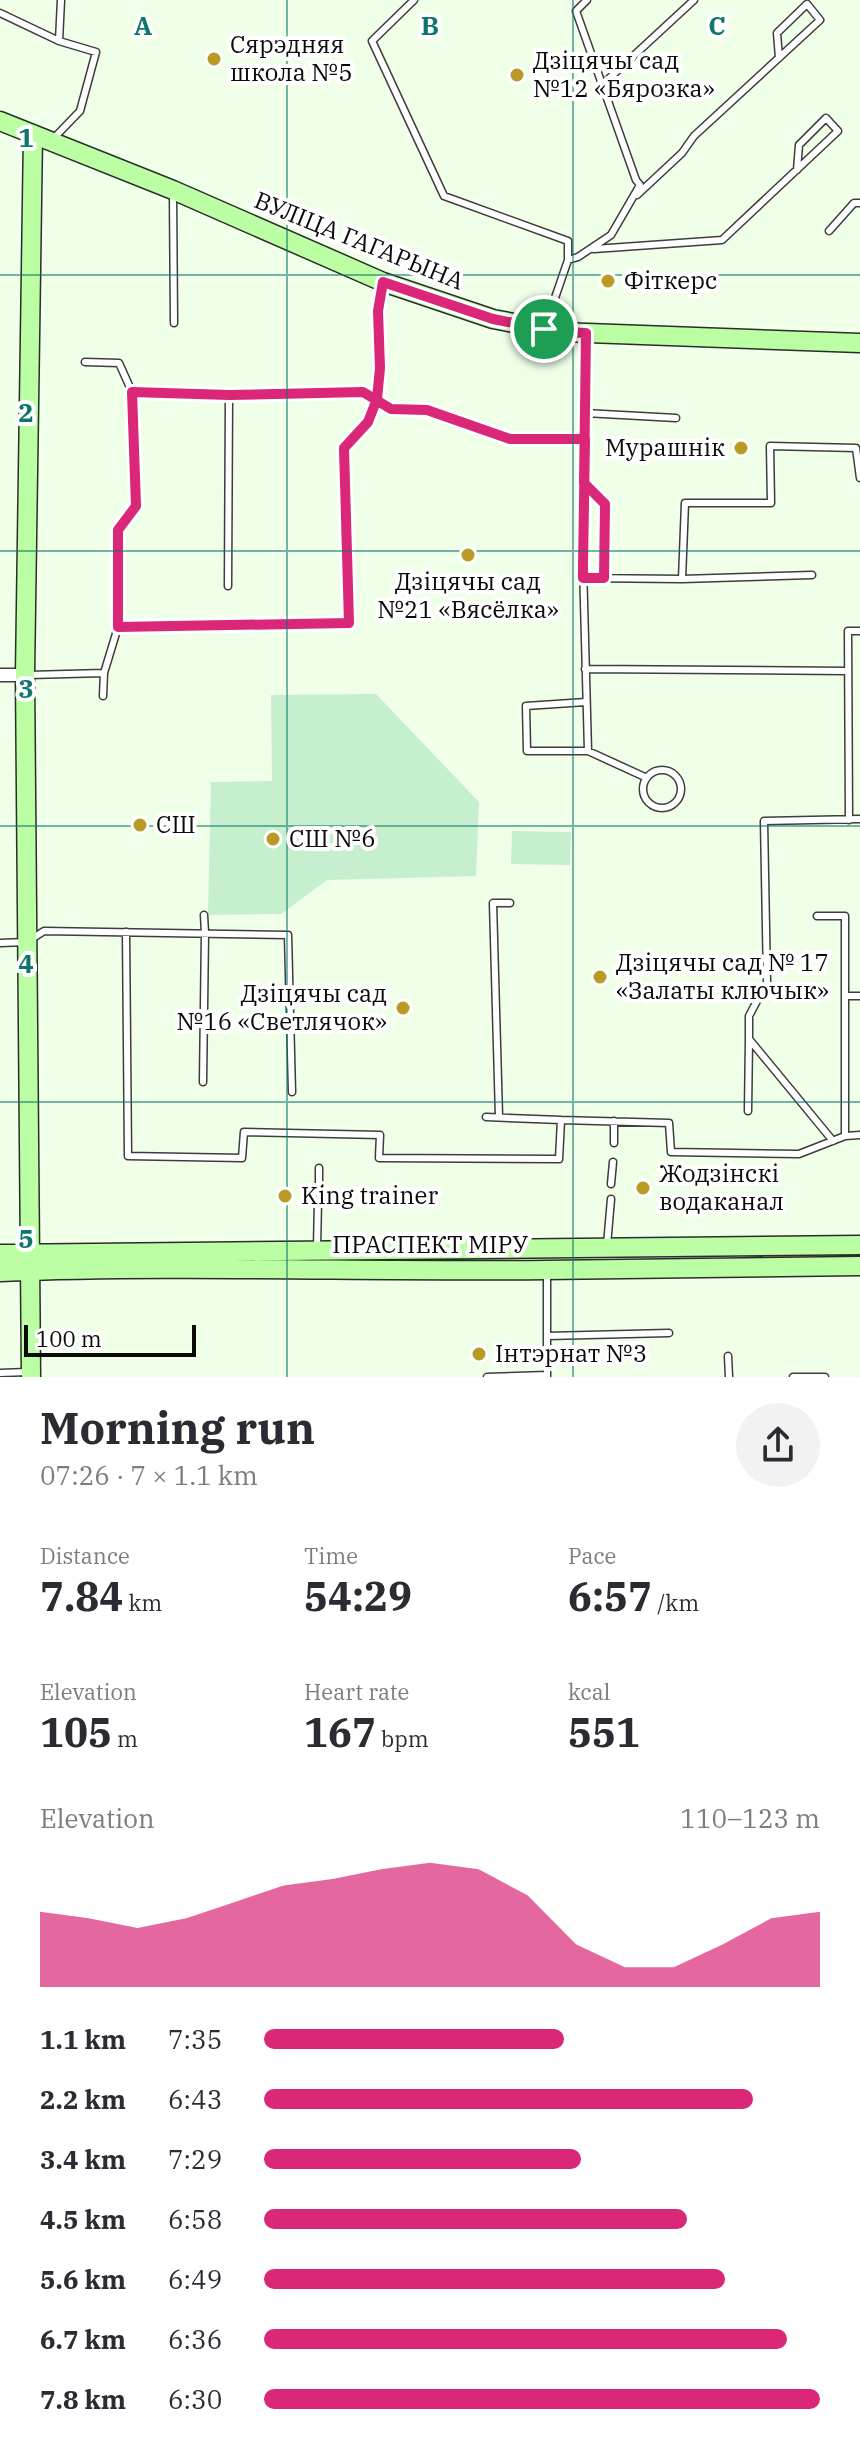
<!DOCTYPE html>
<meta charset="utf-8">
<style>
body{margin:0;font-family:"IBM Plex Serif",serif;background:#f2f2f3;color:#2b2b33;height:100vh;display:flex;flex-direction:column;font-size:30px;white-space:nowrap}
*{box-sizing:border-box;margin:0}
p{font-size:26px;color:#7c7c81}
.icon{flex:none;width:44px;height:44px;fill:none;stroke:currentColor;stroke-width:2;stroke-linecap:round;stroke-linejoin:round}
.map{position:relative;height:1377px;overflow:hidden}
.panel{display:flex;flex-direction:column;background:#fff;flex:1}
.panel>*{flex:none}
.scale{position:absolute;left:24px;bottom:20px;width:172px;box-sizing:border-box;padding-left:8px;border:4px solid #0a0a0a;border-top:0;font-size:22px;line-height:28px;white-space:nowrap;color:#0a0a0a;-webkit-text-stroke:6px #fff;paint-order:stroke}
.pin{position:absolute;display:grid;place-items:center;width:68px;height:68px;color:#fff;margin:-34px;border:4px solid #fff;border-radius:50%;box-shadow:0 2px 8px #0007}
.round{display:grid;place-items:center;flex:none;width:84px;height:84px;border-radius:42px;background:#f2f2f3}
.summary{display:flex;align-items:center;justify-content:space-between;height:136px;padding:0 40px}
h1{font-size:44px;font-weight:700;line-height:60px}
.figures{display:grid;grid-template-columns:repeat(3,1fr);gap:12px;height:136px;padding:8px 40px}
.figures div{display:grid;align-content:center}
.figures b{font-size:40px;font-weight:700}
.figures small{font-size:22px;font-weight:400}
.figures p{font-size:22px}
.chart{height:224px;padding:16px 40px}
.chart p{display:flex;justify-content:space-between}
.chart svg{width:100%;height:144px;margin-top:8px;fill:#db2777;opacity:.7}
ul{padding:0 40px;list-style:none;font-size:26px}
li{display:grid;grid-template-columns:128px 96px 1fr;align-items:center;height:60px}
li i{height:20px;border-radius:10px;background:#db2777}
.map>svg:first-child{display:block}
</style>
<div class="map">
<svg width="860" height="1377" viewBox="0 0 860 1377">
<rect width="100%" height="100%" fill="#f0ffe8"/>
<path fill="#c5efcd" d="M376,694L479,802L476,876L327,880L281,914L208,915L211,782L272,781L271,695Z
M512,831L571,832L570,865L511,864Z"/>
<g fill="none" stroke-linecap="round" stroke-linejoin="round">
<g stroke="#3d3d3d" stroke-width="9">
<path id="service" d="M414,0L372,41L444,196L568,241V260
M0,13L59,41L96,52L80,111L53,139
M59,41L61,0
M603,84L694,0
M173,194L174,323
M637,195L682,153L694,136L820,20L807,4L777,33L779,58
M829,231L854,203H860
M594,249L722,240L838,131L826,118L799,145L797,170
M545,327L568,260L578,257L611,235L640,185L636,180L576,11L587,0
M586,337L583,565L588,751
M85,362L119,363L132,392
M585,413L676,418
M584,483L605,504L604,578
M583,578L682,579L812,575
M682,579L685,503H771L770,446L856,448L860,478
M228,586L229,395
M118,627V530L136,506L132,392L229,395L363,392L391,409L427,410L510,439H585
M585,669L848,671
M29,675L104,673L118,627L349,623L344,448L368,422L377,399L380,368L378,311L383,283
M103,696L104,673
M586,702L526,706L527,751H588L647,778
M643 789a19 19 0 1 1 38 0a19 19 0 1 1-38 0Z
M849,820L848,631H860
M817,916H845V1136
M126,932L128,1156L242,1158L244,1132L380,1135L379,1158L559,1159L561,1120L669,1123L671,1152L799,1154L845,1136L860,1135
M0,943L27,942L44,931L288,935L292,1092
M845,996H860
M203,1082L205,933L204,915
M748,1111L749,1039
M486,1117L561,1120
M499,1117L493,903H510
M833,1141L749,1039V1016L767,982L764,821L860,819
M614,1143V1121
M611,1184L613,1162
M319,1188V1168
M607,1245L611,1199
M317,1248L318,1200
M547,1336L669,1333
M728,1356L729,1377
M0,1373L27,1372
M487,1377L547,1375
M547,1377V1273
M793,1377H825"/>
</g>
<g stroke="#3d3d3d" stroke-width="15">
<path id="minor" d="M0,675H25"/>
</g>
<g stroke="#2c2c2c" stroke-width="21">
<path id="secondary" d="M0,121L173,190L383,282L493,319L561,332L860,343
M0,1254L860,1245
M0,1272C182,1265 363,1272 545,1270C650,1269 755,1267 860,1266
M31,1377L25,675L33,134"/>
</g>
<use href="#service" stroke="#fff" stroke-width="6"/>
<use href="#minor" stroke="#fff" stroke-width="12"/>
<use href="#secondary" stroke="#bbfea3" stroke-width="18"/>
</g>
<g fill="none" stroke-linecap="round" stroke-linejoin="round">
<g stroke="#fff" stroke-width="16">
<path id="route" d="M544,329L493,319L383,282L378,311L380,368L377,399L368,422L344,448L349,623L118,627V530L136,506L132,392L229,395L363,392L391,409L427,410L510,439H585L583,565V578H604L605,504L584,483L586,333L561,332L544,329"/>
</g>
<use href="#route" stroke="#db2777" stroke-width="10"/>
</g>
<path fill="none" stroke="#0f766e" stroke-width="2" stroke-opacity="0.55" d="M287,0V1377M573,0V1377M0,275H860M0,551H860M0,826H860M0,1102H860"/>
<g fill="#b89a25" stroke="#fff" stroke-width="3">
<circle cx="214" cy="59" r="8"/>
<circle cx="517" cy="75" r="8"/>
<circle cx="608" cy="281" r="8"/>
<circle cx="741" cy="448" r="8"/>
<circle cx="468" cy="555" r="8"/>
<circle cx="140" cy="825" r="8"/>
<circle cx="273" cy="839" r="8"/>
<circle cx="600" cy="977" r="8"/>
<circle cx="403" cy="1008" r="8"/>
<circle cx="643" cy="1188" r="8"/>
<circle cx="285" cy="1196" r="8"/>
<circle cx="479" cy="1354" r="8"/>
</g>
<g text-anchor="middle" stroke-width="8" stroke-linejoin="round" paint-order="stroke">
<g font-size="24" fill="#0a0a0a" stroke="#fff" text-anchor="start">
<text x="230" y="53">Сярэдняя<tspan x="230" dy="28">школа №5</tspan></text>
<text x="533" y="69">Дзіцячы сад<tspan x="533" dy="28">№12 «Бярозка»</tspan></text>
<text x="624" y="289">Фіткерс</text>
<text x="725" y="456" text-anchor="end">Мурашнік</text>
<text x="468" y="590" text-anchor="middle">Дзіцячы сад<tspan x="468" dy="28">№21 «Вясёлка»</tspan></text>
<text x="156" y="833">СШ</text>
<text x="289" y="847">СШ №6</text>
<text x="616" y="971">Дзіцячы сад № 17<tspan x="616" dy="28">«Залаты ключык»</tspan></text>
<text x="387" y="1002" text-anchor="end">Дзіцячы сад<tspan x="387" dy="28">№16 «Светлячок»</tspan></text>
<text x="659" y="1182">Жодзінскі<tspan x="659" dy="28">водаканал</tspan></text>
<text x="301" y="1204">King trainer</text>
<text x="495" y="1362">Інтэрнат №3</text>
</g>
<g font-size="24" fill="#0a0a0a" stroke="#fff">
<text transform="translate(359 241) rotate(22)" y="8">ВУЛІЦА ГАГАРЫНА</text>
<text x="430" y="1253">ПРАСПЕКТ МІРУ</text>
</g>
</g>
<g font-size="26" text-anchor="middle" font-weight="bold" fill="#0f766e" stroke="#fff" stroke-width="8" stroke-linejoin="round" paint-order="stroke">
<text x="143" y="35">A</text>
<text x="430" y="35">B</text>
<text x="717" y="35">C</text>
<text x="26" y="147">1</text>
<text x="26" y="422">2</text>
<text x="26" y="698">3</text>
<text x="26" y="973">4</text>
<text x="26" y="1248">5</text>
</g>
</svg>
<div class="scale">100 m</div>
<div class="pin" style="left:544px;top:329px;background:#1e9e55"><svg class="icon" aria-label="arrive" viewBox="0 0 24 24"><path d="M6 21V4h12l-3 4 3 4H6"/></svg></div>
</div>
<section class="panel">
<div class="summary"><div><h1>Morning run</h1><p>07:26 · 7 × 1.1 km</p></div><a class="round"><svg class="icon" aria-label="share" viewBox="0 0 24 24"><path d="M12 15V3M7 8l5-5 5 5M5 13v7h14v-7"/></svg></a></div>
<div class="figures">
<div><p>Distance</p><b>7.84<small> km</small></b></div>
<div><p>Time</p><b>54:29</b></div>
<div><p>Pace</p><b>6:57<small> /km</small></b></div>
</div>
<div class="figures">
<div><p>Elevation</p><b>105<small> m</small></b></div>
<div><p>Heart rate</p><b>167<small> bpm</small></b></div>
<div><p>kcal</p><b>551</b></div>
</div>
<div class="chart"><p><span>Elevation</span>110–123 m</p>
<svg viewBox="0 0 160 44" preserveAspectRatio="none"><path d="M0 44V21L10 23L20 26L30 23L40 18L50 13L60 11L70 8L80 6L90 8L100 16L110 31L120 38L130 38L140 31L150 23L160 21V44z"/></svg>
</div>
<ul>
<li><b>1.1 km</b>7:35<i style="width:54%"></i></li>
<li><b>2.2 km</b>6:43<i style="width:88%"></i></li>
<li><b>3.4 km</b>7:29<i style="width:57%"></i></li>
<li><b>4.5 km</b>6:58<i style="width:76%"></i></li>
<li><b>5.6 km</b>6:49<i style="width:83%"></i></li>
<li><b>6.7 km</b>6:36<i style="width:94%"></i></li>
<li><b>7.8 km</b>6:30<i style="width:100%"></i></li>
</ul>
</section>
